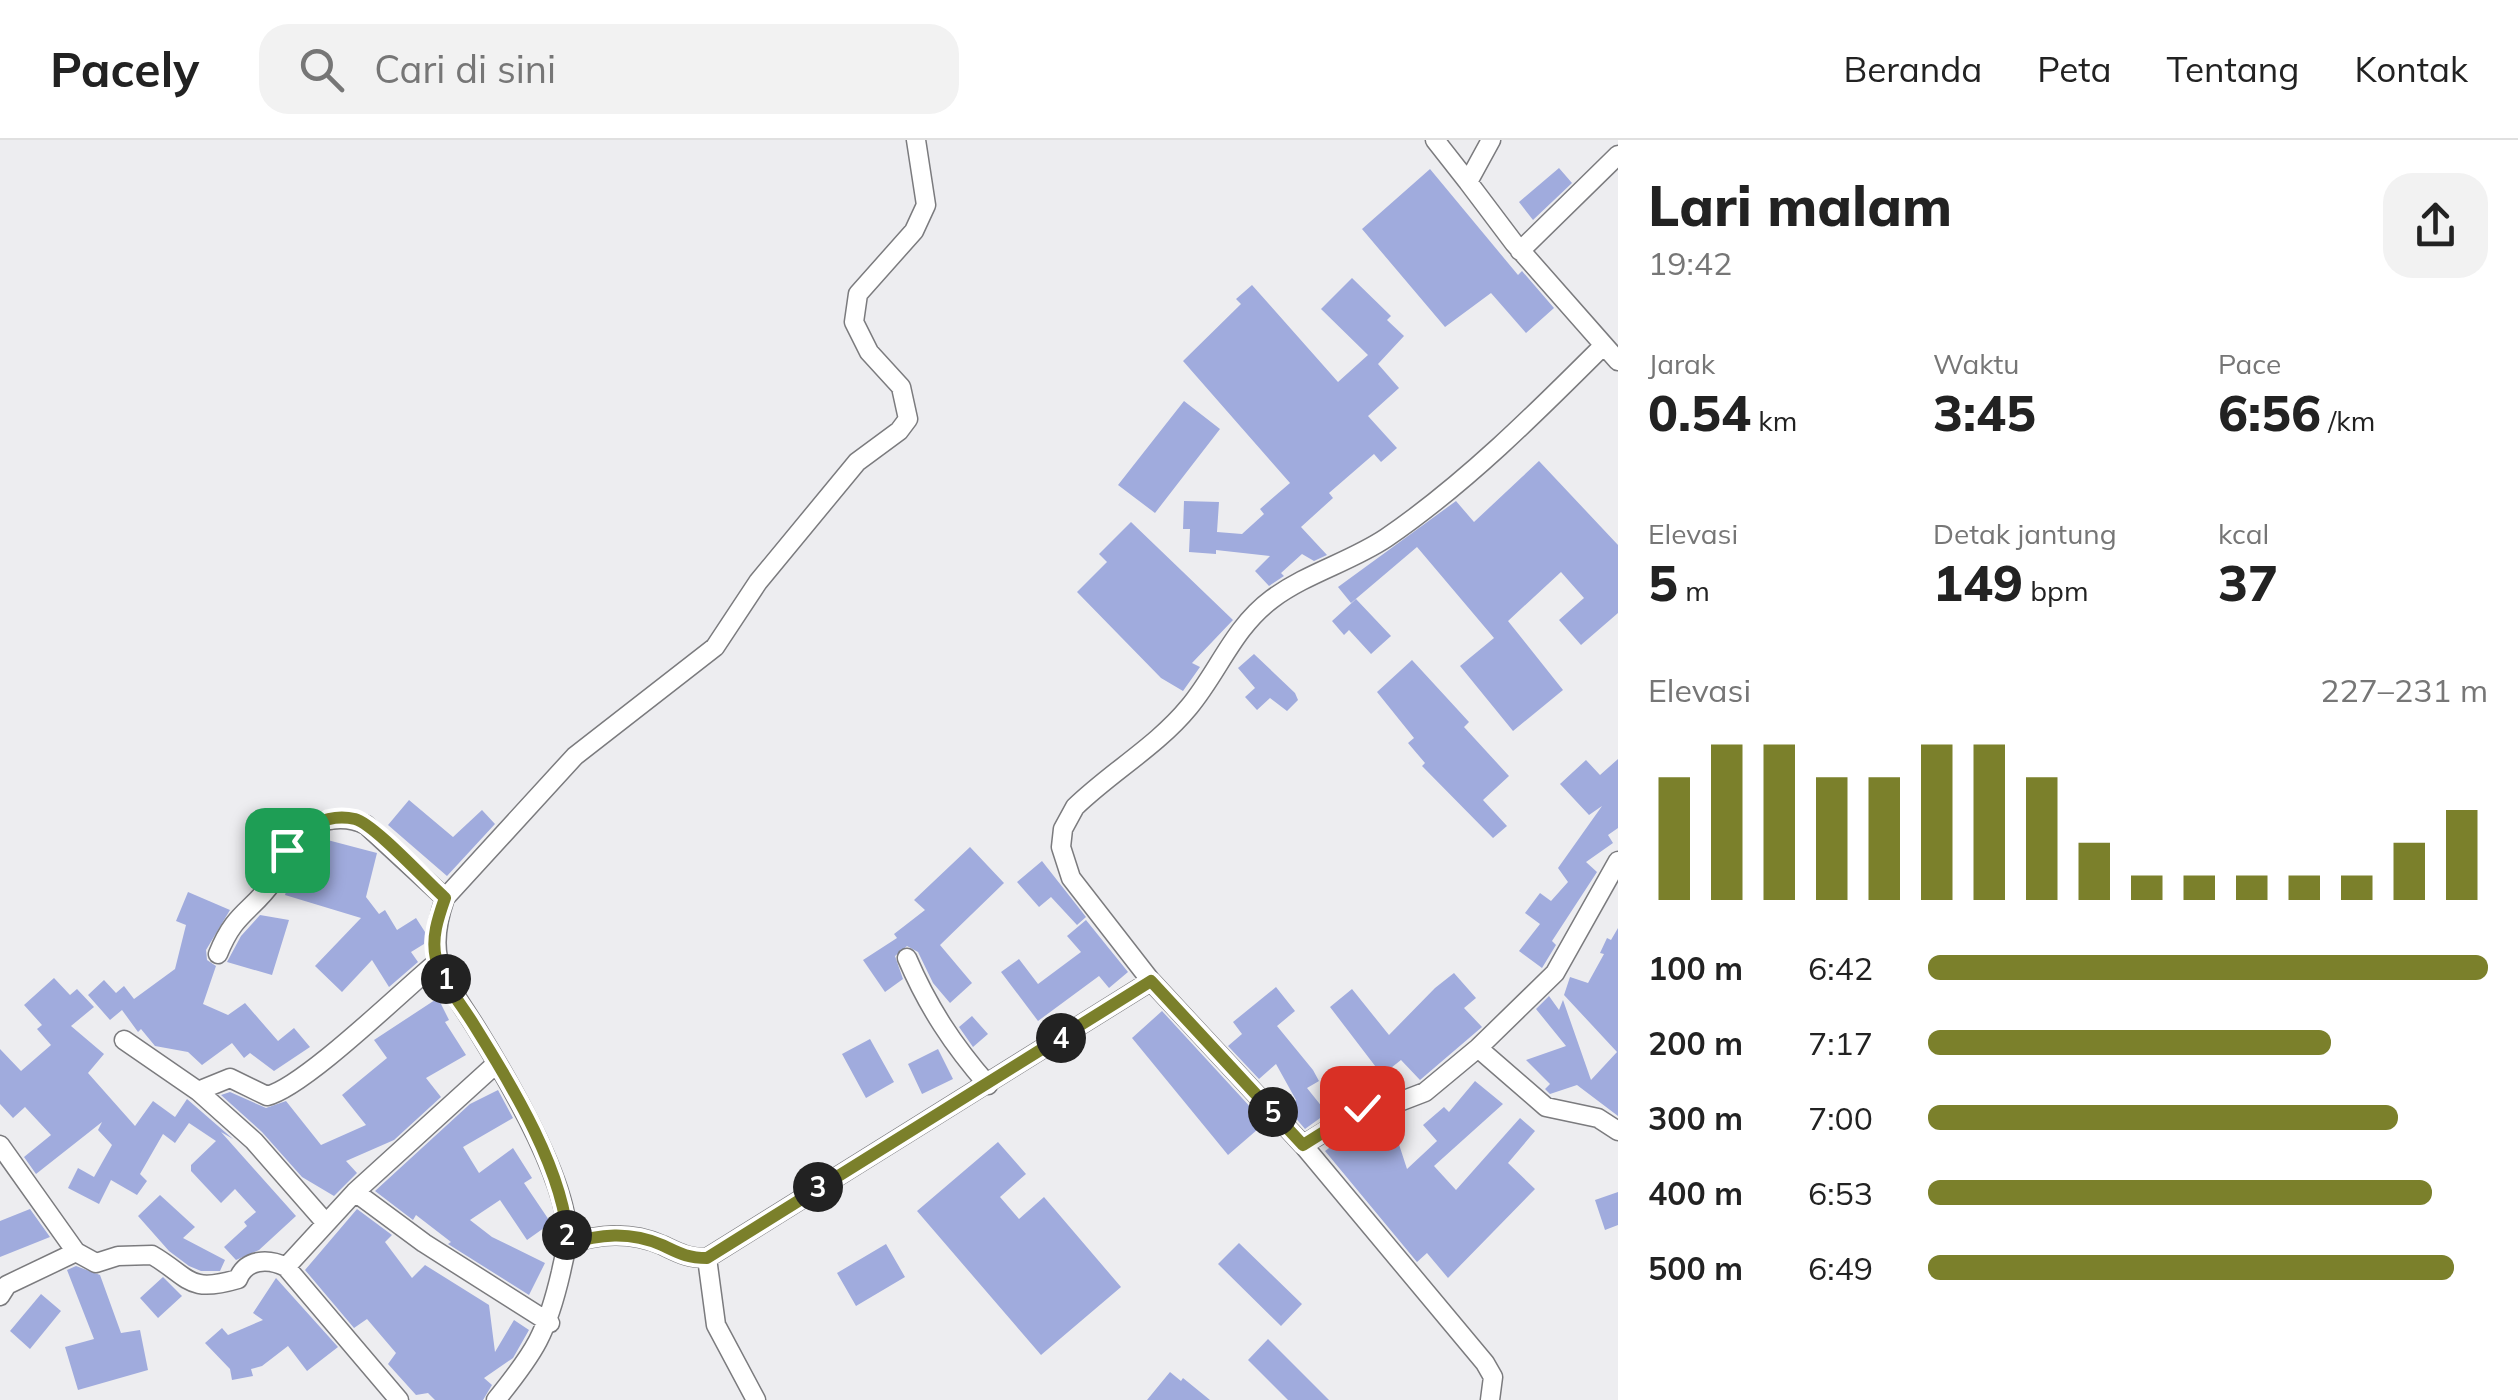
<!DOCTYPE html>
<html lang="id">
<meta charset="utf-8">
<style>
body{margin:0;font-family:Mulish,sans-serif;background:#f2f2f2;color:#222;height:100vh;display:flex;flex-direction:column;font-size:38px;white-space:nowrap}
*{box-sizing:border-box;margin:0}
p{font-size:32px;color:#767676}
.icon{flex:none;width:55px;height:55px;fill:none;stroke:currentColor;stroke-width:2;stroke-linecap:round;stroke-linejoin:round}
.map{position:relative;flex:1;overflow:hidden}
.side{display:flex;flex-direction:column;background:#fff;width:900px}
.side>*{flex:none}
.pin{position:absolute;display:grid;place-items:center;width:85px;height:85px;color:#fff;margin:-42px;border-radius:20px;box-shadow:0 5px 15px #0006}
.km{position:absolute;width:50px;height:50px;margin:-25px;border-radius:50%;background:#222;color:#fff;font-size:28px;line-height:50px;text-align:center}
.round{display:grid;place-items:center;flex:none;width:105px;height:105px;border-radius:30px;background:#f2f2f2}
.headline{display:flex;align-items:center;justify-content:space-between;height:170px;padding:0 30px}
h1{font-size:55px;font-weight:800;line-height:75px}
.metrics{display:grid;grid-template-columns:repeat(3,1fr);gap:15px;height:170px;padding:10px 30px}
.metrics div{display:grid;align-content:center}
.metrics b{font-size:50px;font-weight:800}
.metrics small{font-size:28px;font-weight:400}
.metrics p{font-size:28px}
.chart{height:280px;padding:20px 30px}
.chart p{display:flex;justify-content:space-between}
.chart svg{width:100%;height:180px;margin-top:10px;stroke:#7b802b;stroke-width:6}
ul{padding:0 30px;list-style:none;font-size:32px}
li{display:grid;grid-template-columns:160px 120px 1fr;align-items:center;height:75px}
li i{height:25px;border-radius:12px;background:#7b802b}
header{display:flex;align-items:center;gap:60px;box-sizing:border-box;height:140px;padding:0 50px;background:#fff;border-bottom:2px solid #e0e0e0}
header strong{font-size:48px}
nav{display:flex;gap:55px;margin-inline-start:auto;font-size:35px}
.search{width:700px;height:90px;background:#f2f2f2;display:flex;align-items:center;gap:25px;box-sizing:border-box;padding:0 35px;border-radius:30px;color:#767676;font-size:38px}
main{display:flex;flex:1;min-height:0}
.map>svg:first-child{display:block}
</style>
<header>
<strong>Pacely</strong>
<div class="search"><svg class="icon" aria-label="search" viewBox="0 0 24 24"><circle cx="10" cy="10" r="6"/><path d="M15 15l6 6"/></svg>Cari di sini</div>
<nav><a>Beranda</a><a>Peta</a><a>Tentang</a><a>Kontak</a></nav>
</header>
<main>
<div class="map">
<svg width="1618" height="1260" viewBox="0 0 1618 1260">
<rect width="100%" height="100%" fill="#ededf0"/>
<path fill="#a0abdd" d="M1559,28L1572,43L1533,80L1519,62Z
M1430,29L1518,135L1522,131L1554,168L1526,193L1491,153L1445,187L1362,89Z
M1352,138L1391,176L1387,180L1404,196L1378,224L1399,248L1368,276L1397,308L1381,322L1374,314L1329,353L1333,358L1301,387L1327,415L1314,421L1302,414L1281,433L1284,436L1269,446L1255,431L1270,416L1216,410V414L1189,412L1190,389H1183L1184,361L1219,362L1217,392L1242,394L1264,374L1260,369L1290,343L1183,221L1241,164L1236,159L1252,145L1338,242L1368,215L1321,169Z
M1184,261L1220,289L1155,373L1118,345Z
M1539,321L1618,405V473L1581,505L1559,480L1584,458L1561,432L1508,481L1563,550L1513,591L1460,526L1494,498L1417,407L1351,463L1338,447L1456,361L1474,382Z
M1131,382L1233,480L1192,523L1200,527L1183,551L1161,538L1077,452L1107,422L1099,414Z
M1356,459L1391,496L1371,514L1349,490L1344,495L1332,481Z
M1254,514L1295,553L1298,560L1287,571L1270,558L1257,570L1245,557L1255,548L1238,528Z
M1412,520L1469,582L1464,587L1509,636L1483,660L1507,686L1493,698L1422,626L1425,623L1408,603L1414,598L1377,552Z
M1618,619V688L1608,695L1613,703L1586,722L1597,732L1552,801L1556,805L1542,828L1519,811L1540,784L1525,773L1540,753L1551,761L1568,742L1558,728L1602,666L1589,675L1560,644L1586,620L1600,635Z
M409,660L453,697L482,670L495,684L447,736L388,685Z
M316,697L377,713L366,757L379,774L385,770L397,790L416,778L425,792L424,804L411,812L418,822L389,847L372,820L342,852L315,826L361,778L285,755L294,726L305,730Z
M970,707L1004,743L940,805L972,843L950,863L933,843L918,812L907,806L895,816L903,839L885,852L863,820L897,798L894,794L925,770L914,760Z
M1042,721L1086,777L1077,785L1051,757L1039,767L1017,742Z
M188,752L230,770L206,810L207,820L216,826L203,864L228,875L245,863L278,901L294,888L310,907L274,931L250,913L244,918L232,903L202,925L188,912L155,906L141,889L138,892L122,870L110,880L88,855L104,840L116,853L124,846L134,859L175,829L186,785L176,781Z
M260,775L289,780L272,835L227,822L241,796Z
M1086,780L1128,832L1109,848L1099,836L1038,881L1001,832L1019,819L1038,844L1081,812L1067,796Z
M1618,788V976L1577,945L1550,954L1545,949L1550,944L1526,920L1566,906L1536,869L1549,856L1559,870L1563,860L1591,940L1617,912L1564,855L1570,837L1588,843L1604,814L1600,813L1607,798L1611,800Z
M1454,833L1476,858L1464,868L1482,887L1420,940L1401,920L1382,935L1330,867L1352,849L1389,895L1435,848Z
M54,838L70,855L77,849L94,867L71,886L104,914L88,933L135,986L153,961L175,977L187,959L233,999L221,992L296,1076L259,1110L236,1120L224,1107L247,1086L244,1082L256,1072L235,1049L221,1063L191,1031V1025L216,1001L189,983L175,1003L163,994L140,1034L147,1041L137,1055L111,1040L99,1064L68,1048L78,1028L94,1037L112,1005L98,990L102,982L36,1034L24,1017L51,995L25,967L13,978L0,964V909L21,931L51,905L37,889L42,885L24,865Z
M1276,847L1295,871L1277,886L1313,930L1319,941L1307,948L1327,973L1305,989L1287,968L1296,960L1276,924L1259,939L1228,906L1242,894L1233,882Z
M438,858L449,880L445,882L466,915L426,938L441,957L394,1000L346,1021L357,1033L334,1056L302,1037L262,992L221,955L230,952L266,968L286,961L321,1005L366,985L342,955L387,918L374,900Z
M1162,871L1265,983L1228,1015L1132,898Z
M972,876L988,894L973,907L959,887Z
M870,899L894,942L866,958L842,914Z
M938,909L953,939L922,954L908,924Z
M1475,941L1503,964L1434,1026L1456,1050L1520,978L1535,991L1508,1023L1535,1049L1448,1138L1427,1113L1417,1122L1325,1011L1350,993L1353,996L1392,983L1407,1029L1437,1001L1423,985L1444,967L1449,972Z
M498,950L513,978L463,1007L479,1033L513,1008L532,1038L524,1043L551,1083L527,1100L500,1060L470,1080L492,1097L545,1123L529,1155L448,1104L451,1102L416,1075L413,1080L375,1051L470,964Z
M998,1002L1026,1034L1000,1057L1019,1079L1044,1057L1121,1147L1041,1215L917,1071Z
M1618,1052V1085L1605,1090L1595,1060Z
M160,1055L195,1087L183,1098L225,1120L220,1131H201L189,1126L169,1111L138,1076Z
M30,1069L50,1097L0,1117V1081Z
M357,1069L392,1095L385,1102L412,1138L425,1125L489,1165L495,1212L514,1180L529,1190L513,1218L484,1238L492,1245L483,1260H435L428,1253L416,1255L388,1224L396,1213L367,1179L354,1188L305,1130Z
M1239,1103L1302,1164L1281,1186L1218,1124Z
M886,1104L905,1137L856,1166L837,1133Z
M76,1126L100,1135L121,1193L140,1190L148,1230L78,1250L65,1207L94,1199L67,1130Z
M163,1137L182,1156L158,1178L140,1158Z
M276,1138L338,1207L307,1231L288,1206L262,1226L251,1229L253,1236L232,1240L230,1229L205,1203L222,1188L228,1195L263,1180L253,1173Z
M41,1154L61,1171L30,1209L10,1191Z
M1268,1199L1329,1260H1288L1248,1220Z
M1170,1232L1181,1241L1183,1238L1210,1260H1147Z"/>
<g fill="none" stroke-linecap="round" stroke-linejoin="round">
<g stroke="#7b7b7e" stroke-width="21">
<path id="street" d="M1435,0L1468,42
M1491,0L1468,42L1514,103L1618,221
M1520,111L1618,15
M218,814C235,771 252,772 274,740C282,730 283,716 290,704C304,680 342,673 366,685L445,758
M907,818C928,867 953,905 988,945
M124,900L198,951L230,938L267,956C304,947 401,852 436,823
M1478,908L1546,967L1598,978L1618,991
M198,951L254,1001L325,1082
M0,1005L76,1112
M1303,1005L1362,969L1399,962L1425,952L1478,908L1555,833L1618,721
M355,1052L424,1103L550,1183
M567,1104C599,1094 630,1091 662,1105C679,1113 687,1118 707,1118L1151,841
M707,1118L716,1185L756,1260
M286,1127L399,1260
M0,1156L7,1145L76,1112L96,1123L118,1116L152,1115C190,1137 187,1154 238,1139C246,1119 268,1118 286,1127L355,1052L497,923
M496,1260C535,1212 547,1193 561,1132C564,1117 569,1102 567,1087C561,1031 508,940 478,891C446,838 423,823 445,758L575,616L715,507L758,442L857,322L899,291L908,279L901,247L869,212L854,182L858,154L914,91L926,65L916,0
M1490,1260L1493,1237L1485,1223L1303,1005L1151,841L1071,738L1061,707L1063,689L1075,667C1111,632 1157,606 1189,567C1219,531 1233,488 1272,459C1307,433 1350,422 1386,398C1465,344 1536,273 1603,206"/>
</g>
<use href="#street" stroke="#fff" stroke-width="18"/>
</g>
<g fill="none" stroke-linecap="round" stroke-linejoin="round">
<g stroke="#fff" stroke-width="20">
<path id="route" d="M287,710C299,687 328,673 355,679C374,684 427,742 445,758C438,778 431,798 436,819C441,841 462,865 474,885C511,944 566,1034 568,1104C599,1094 630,1091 662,1105C679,1113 687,1118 707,1118L1151,841L1303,1005L1362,968"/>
</g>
<use href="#route" stroke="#7b802b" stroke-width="12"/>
</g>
</svg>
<div class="pin" style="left:287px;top:710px;background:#1e9e55"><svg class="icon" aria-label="arrive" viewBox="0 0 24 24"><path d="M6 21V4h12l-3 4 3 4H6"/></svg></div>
<div class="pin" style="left:1362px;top:968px;background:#d93025"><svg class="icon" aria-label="check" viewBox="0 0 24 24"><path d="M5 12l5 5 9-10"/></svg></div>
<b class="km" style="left:446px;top:839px">1</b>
<b class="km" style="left:567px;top:1095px">2</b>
<b class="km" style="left:818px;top:1047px">3</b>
<b class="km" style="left:1061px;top:898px">4</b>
<b class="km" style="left:1273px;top:972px">5</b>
</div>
<section class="side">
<div class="headline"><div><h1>Lari malam</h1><p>19:42</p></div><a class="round"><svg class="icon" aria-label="share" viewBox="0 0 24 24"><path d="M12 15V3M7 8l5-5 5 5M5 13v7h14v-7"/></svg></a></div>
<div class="metrics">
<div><p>Jarak</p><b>0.54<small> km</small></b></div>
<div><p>Waktu</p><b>3:45</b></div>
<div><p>Pace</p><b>6:56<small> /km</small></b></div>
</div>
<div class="metrics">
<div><p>Elevasi</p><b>5<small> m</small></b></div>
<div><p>Detak jantung</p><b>149<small> bpm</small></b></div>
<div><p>kcal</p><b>37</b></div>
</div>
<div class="chart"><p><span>Elevasi</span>227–231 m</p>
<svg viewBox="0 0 160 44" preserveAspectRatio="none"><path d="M5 44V14M15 44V6M25 44V6M35 44V14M45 44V14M55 44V6M65 44V6M75 44V14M85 44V30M95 44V38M105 44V38M115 44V38M125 44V38M135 44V38M145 44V30M155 44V22"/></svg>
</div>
<ul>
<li><b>100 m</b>6:42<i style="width:100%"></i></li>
<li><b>200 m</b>7:17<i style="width:72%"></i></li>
<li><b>300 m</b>7:00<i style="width:84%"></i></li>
<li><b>400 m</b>6:53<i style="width:90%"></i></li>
<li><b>500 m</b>6:49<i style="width:94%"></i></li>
</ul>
</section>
</main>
